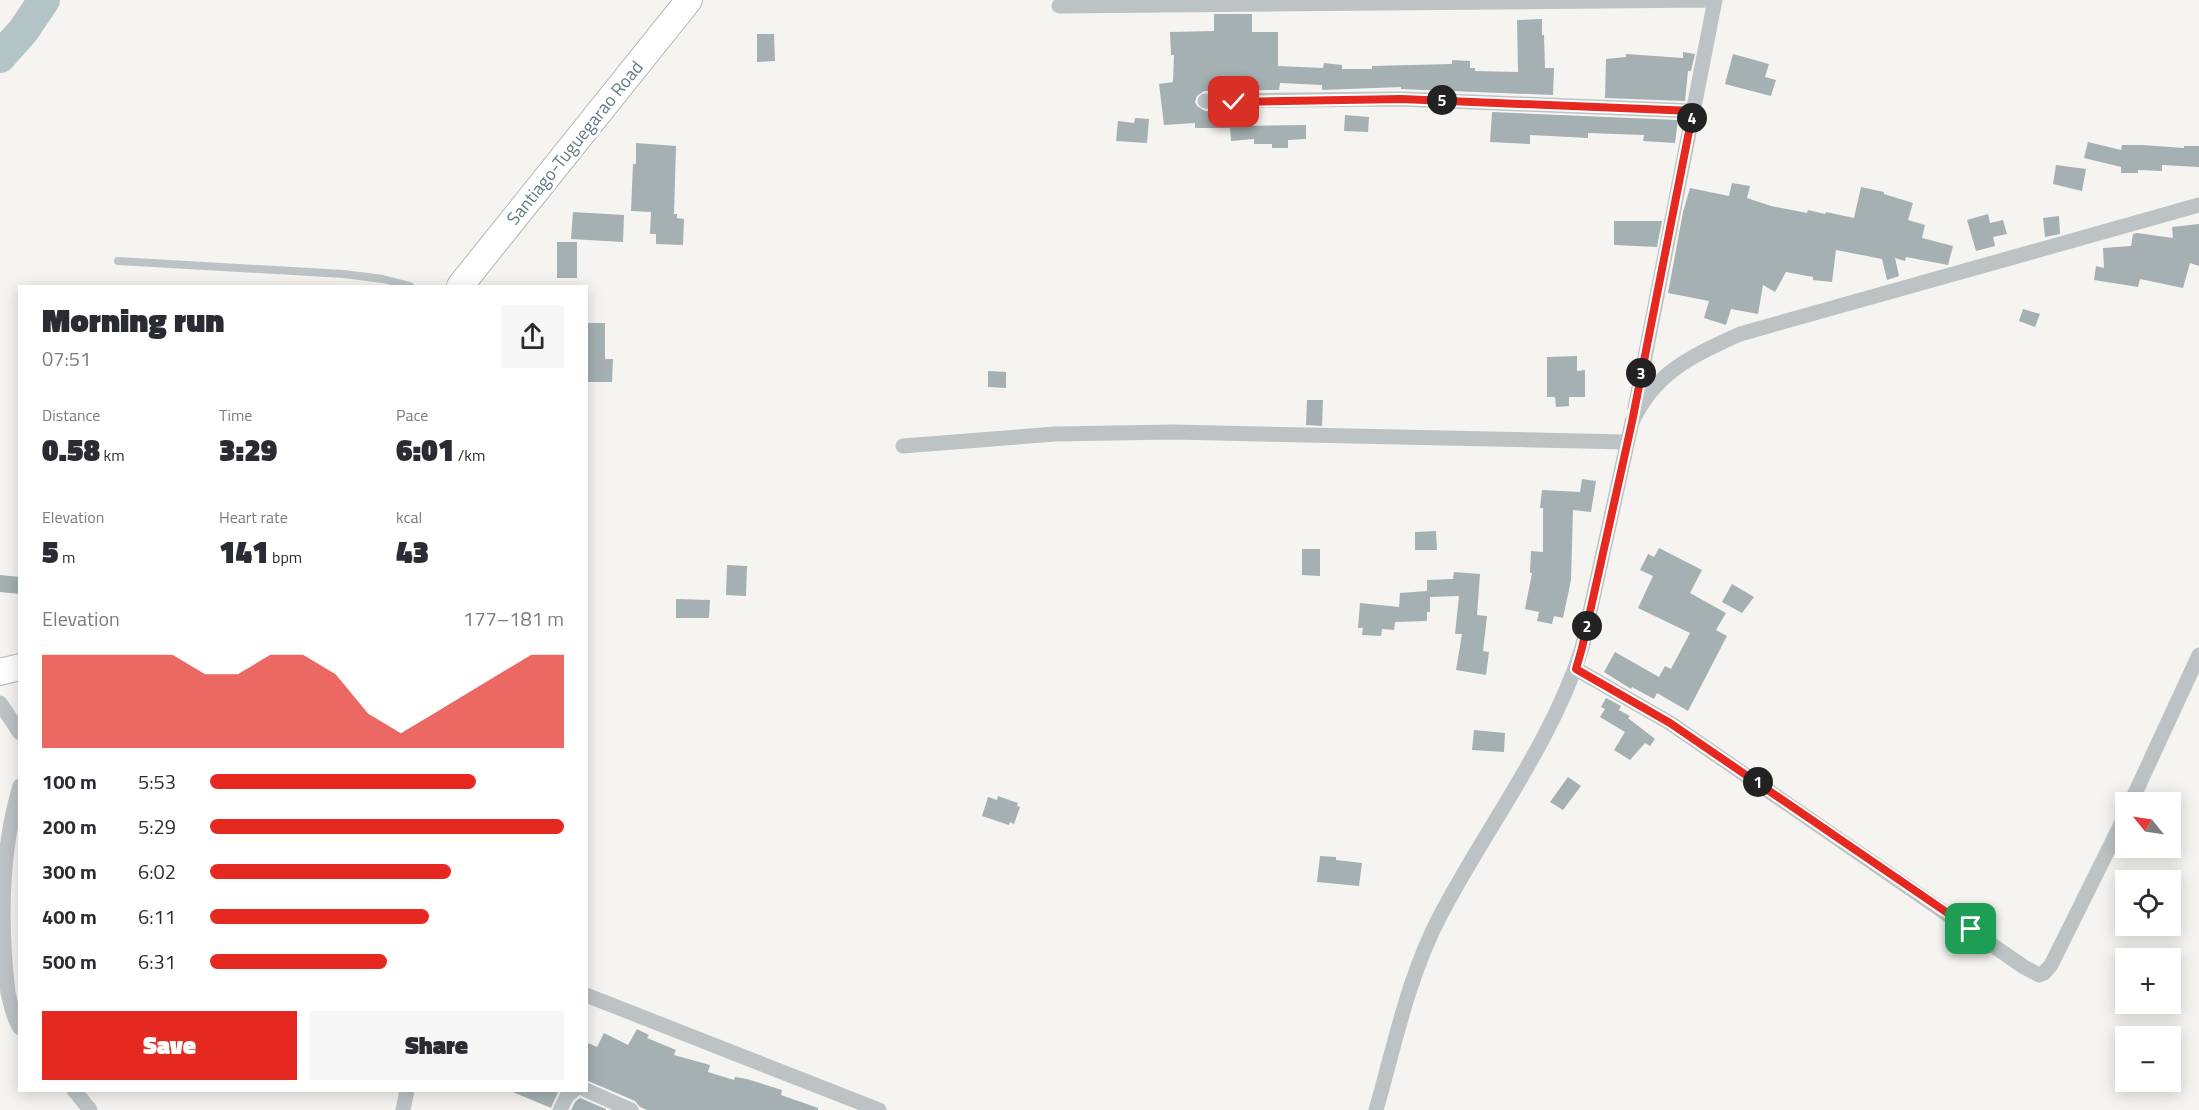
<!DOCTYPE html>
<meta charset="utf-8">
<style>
body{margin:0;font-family:"Titillium Web",sans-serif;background:#f7f7f7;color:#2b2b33;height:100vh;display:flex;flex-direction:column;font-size:22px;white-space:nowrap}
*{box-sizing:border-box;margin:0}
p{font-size:20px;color:#7c7c81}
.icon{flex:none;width:33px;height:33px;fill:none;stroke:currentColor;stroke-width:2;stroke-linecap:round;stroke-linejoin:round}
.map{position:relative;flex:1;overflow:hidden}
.details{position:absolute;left:18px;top:285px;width:570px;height:807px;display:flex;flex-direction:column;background:#fff;border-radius:0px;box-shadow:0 3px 15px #0003}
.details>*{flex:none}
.needle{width:39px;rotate:300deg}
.tools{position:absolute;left:2115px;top:792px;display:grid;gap:12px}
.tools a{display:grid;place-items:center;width:66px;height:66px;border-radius:0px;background:#fff;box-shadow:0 3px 15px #0003;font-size:30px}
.pin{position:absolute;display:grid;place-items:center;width:51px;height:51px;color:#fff;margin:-26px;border-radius:12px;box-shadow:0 3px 9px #0006}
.km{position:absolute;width:30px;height:30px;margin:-15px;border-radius:50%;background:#222;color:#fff;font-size:16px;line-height:30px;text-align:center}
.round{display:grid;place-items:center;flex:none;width:63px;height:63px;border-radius:0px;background:#f7f7f7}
.headline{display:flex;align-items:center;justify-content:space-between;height:102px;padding:0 24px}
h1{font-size:33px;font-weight:800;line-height:45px}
.metrics{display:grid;grid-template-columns:repeat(3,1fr);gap:9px;height:102px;padding:6px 24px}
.metrics div{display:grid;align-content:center}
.metrics b{font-size:30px;font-weight:800}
.metrics small{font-size:16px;font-weight:400}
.metrics p{font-size:16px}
.chart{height:168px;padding:12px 24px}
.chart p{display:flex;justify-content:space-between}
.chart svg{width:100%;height:108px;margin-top:6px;fill:#e52921;opacity:.7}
.button{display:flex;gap:12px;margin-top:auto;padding:12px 24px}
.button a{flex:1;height:69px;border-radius:0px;background:#e52921;color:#fff;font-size:24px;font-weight:800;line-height:69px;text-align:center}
.button a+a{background:#f7f7f7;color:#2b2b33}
ul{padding:0 24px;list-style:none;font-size:20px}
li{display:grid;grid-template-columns:96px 72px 1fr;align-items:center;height:45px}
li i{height:15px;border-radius:8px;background:#e52921}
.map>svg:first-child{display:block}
</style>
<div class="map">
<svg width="2199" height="1110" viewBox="0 0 2199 1110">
<rect width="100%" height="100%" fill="#f5f4f1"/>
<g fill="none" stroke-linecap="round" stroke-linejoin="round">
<path stroke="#b2c4c5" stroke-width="32" d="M0,57L23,31L44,0"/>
</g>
<path fill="#a4b0b2" d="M1214,14H1252V32H1278V66L1323,68L1324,63L1342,65V69H1372V66L1452,64V60L1470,61V68H1475V71L1518,72L1517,20L1542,19V35H1544L1545,68H1554L1553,95L1401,89V87L1322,90V85L1280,83L1279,90L1204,91L1197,96L1195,102L1197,106L1205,111L1239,110L1241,126L1306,125V139L1288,140V148H1272V144H1254V139L1231,141L1230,128H1195V123L1164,125L1159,84L1173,82L1174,55H1171L1170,32L1214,31Z
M757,34H774L775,61L757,62Z
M1683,52L1695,54L1691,71H1688L1685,101L1605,98L1606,59L1626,57V54L1683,58Z
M1733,54L1769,64L1765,77L1776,80L1771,96L1725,84Z
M1492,112L1678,120L1675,143L1643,141L1644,135L1588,133V138L1530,135V144L1490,142Z
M1345,115L1369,117L1368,132L1344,131Z
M1135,118L1149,119L1147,143L1116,141L1118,121L1134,123Z
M2088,142L2121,150L2122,145H2142L2184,148V146H2199V167L2162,165V171L2138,170V173H2121V167L2084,158Z
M636,143L676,146L674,214H677V218L684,219L683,245L656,244V234H650L651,212L631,211L633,164H636Z
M2056,165L2086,169L2082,191L2053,184Z
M1732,183L1750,186L1747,198L1771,206L1807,213L1808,210L1825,214L1826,212L1854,218L1861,187L1884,192V194L1913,203L1908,220L1925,225L1922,238L1953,246L1948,265L1906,257L1905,261L1895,258L1899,276L1887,280L1882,259L1836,250L1832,282L1813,280V277L1786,272L1775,292L1763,285L1758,314L1731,309L1726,325L1704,318L1709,301L1668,293L1683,212L1690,188L1729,196Z
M573,212L624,215L623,242L571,239Z
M1988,214L1990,223L2003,220L2007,234L1993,237L1995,246L1976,251L1967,220Z
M2059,216L2060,234L2045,237L2043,218Z
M1614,221H1662L1657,247L1614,245Z
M2199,224V266L2190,263L2183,288L2140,279L2138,287L2094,280L2096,266L2104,268L2103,248L2131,246L2133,234L2137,233L2173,238L2172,227Z
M557,242H577V278H557Z
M2023,309L2040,314L2035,327L2019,321Z
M586,323H605V359H613L612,382H586Z
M1577,356V371L1585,370V397H1569V406L1556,407L1555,397H1547V357Z
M988,371L1006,372V388L988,387Z
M1307,400H1323L1322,426L1306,425Z
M1582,479L1596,481L1591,512L1573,510L1571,580L1563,618L1554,616L1552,624L1537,621L1539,612L1525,609L1532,573H1530L1531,551L1543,552V508H1540L1542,490L1580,492Z
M1436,531L1437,550H1415V532Z
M1659,548L1702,570L1690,593L1726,613L1716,630L1727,636L1688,711L1657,693L1654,699L1632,687L1631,689L1604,672L1615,652L1659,677L1665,666L1671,669L1690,633L1638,608L1653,576L1640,570L1648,554L1654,557Z
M1302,549H1320V576L1302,575Z
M727,565L747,566L746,596L726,595Z
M1454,572L1480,574L1477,615L1487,616L1483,651L1489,652L1486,675L1456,670L1462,634H1455L1459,596L1430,597V612H1427V621L1395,622L1394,630L1382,629L1381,636L1362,635L1363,628H1358L1360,603L1399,607L1400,593L1427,591V580L1453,579Z
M0,575L20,577V594L0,592Z
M1732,584L1754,597L1742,613L1722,602Z
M676,599L710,600L709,618H676Z
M1606,698L1621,706L1619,710L1630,716L1628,718L1655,739L1650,746L1645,743L1630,760L1614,750L1625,732L1600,717L1605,709L1601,707Z
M1474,730L1505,733L1504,752L1472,750Z
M1568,777L1581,786L1563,810L1550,802Z
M998,796L1018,803L1017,806L1020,807L1014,824L1010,822L1009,825L982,816L988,797L997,800Z
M1320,856L1336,857V860L1362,863L1359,886L1317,882Z
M637,1029L649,1035L647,1038L676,1050L674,1055L710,1065L708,1072L734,1080L735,1077L747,1079L782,1090L781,1095L818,1108V1110H647L640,1107L635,1101L586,1080V1042L597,1047L604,1033L628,1045Z
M508,1090H559L551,1108Z
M580,1098L606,1109V1110H571L575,1102Z"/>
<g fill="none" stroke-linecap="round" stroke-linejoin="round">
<g stroke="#b1b6b8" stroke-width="28">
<path id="highway" d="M460,286L689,0
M0,672L20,667"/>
</g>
<path stroke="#bdc3c5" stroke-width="8" d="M118,261L344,274L383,279L410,286"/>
<path stroke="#bdc3c5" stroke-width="15" d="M1059,6L1710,0
M1205,101L1401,99L1693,111
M1635,408L1715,0
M903,446L1055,434L1173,432L1627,442
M1576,669L1670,723L2024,967L2039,975L2044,973L2051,965L2126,814
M0,703L20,733
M20,786C0,853 0,924 8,993C11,1004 13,1018 20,1028
M2131,802L2199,655
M586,995L879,1110
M74,1090L90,1110
M586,1090L631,1110
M403,1110L407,1090
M560,1110L567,1096L574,1090
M1376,1110C1395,1044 1408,977 1440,916C1487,826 1551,745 1582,648L1632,422C1655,372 1692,356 1740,334L2199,205"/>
<use href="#highway" stroke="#fff" stroke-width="26"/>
</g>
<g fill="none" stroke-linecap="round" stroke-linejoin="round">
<g stroke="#fff" stroke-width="12">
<path id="route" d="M1234,102L1401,99L1693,111L1632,422L1582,648L1576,669L1670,723L1971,929"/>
</g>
<use href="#route" stroke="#e52921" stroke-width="8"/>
</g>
<g text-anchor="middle" stroke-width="6" stroke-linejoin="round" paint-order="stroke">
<g font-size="18" fill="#637a82" stroke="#fff">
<text transform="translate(575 143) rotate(-51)" y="6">Santiago-Tuguegarao Road</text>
</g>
</g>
</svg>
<div class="tools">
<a><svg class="needle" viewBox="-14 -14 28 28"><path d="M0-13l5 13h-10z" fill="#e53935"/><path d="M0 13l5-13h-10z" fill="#7c7c81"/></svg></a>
<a><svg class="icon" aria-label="locate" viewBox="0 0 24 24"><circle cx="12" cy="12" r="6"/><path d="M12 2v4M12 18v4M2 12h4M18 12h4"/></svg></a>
<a>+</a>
<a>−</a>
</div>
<div class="pin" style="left:1971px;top:929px;background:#1e9e55"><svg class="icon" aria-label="arrive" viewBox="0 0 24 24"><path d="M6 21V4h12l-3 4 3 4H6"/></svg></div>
<div class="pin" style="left:1234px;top:102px;background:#d93025"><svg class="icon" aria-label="check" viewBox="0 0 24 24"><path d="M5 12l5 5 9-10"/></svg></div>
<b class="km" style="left:1758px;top:782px">1</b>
<b class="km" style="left:1587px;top:626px">2</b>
<b class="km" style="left:1641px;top:373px">3</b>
<b class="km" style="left:1692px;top:118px">4</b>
<b class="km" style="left:1442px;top:100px">5</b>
<section class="details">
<div class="headline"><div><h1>Morning run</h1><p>07:51</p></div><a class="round"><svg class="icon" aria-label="share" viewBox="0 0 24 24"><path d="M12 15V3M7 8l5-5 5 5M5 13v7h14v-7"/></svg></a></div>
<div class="metrics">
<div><p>Distance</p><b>0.58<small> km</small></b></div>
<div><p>Time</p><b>3:29</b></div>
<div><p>Pace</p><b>6:01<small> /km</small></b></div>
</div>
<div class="metrics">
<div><p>Elevation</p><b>5<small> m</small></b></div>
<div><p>Heart rate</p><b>141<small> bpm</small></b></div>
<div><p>kcal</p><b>43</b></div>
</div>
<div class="chart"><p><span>Elevation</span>177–181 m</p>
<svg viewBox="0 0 160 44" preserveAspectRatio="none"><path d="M0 44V6L10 6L20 6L30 6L40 6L50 14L60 14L70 6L80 6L90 14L100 30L110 38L120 30L130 22L140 14L150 6L160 6V44z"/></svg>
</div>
<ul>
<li><b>100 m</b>5:53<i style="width:75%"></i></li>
<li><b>200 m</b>5:29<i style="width:100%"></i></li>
<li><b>300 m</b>6:02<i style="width:68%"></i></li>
<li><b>400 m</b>6:11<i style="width:62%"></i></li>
<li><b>500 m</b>6:31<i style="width:50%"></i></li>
</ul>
<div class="button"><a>Save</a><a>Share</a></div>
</section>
</div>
